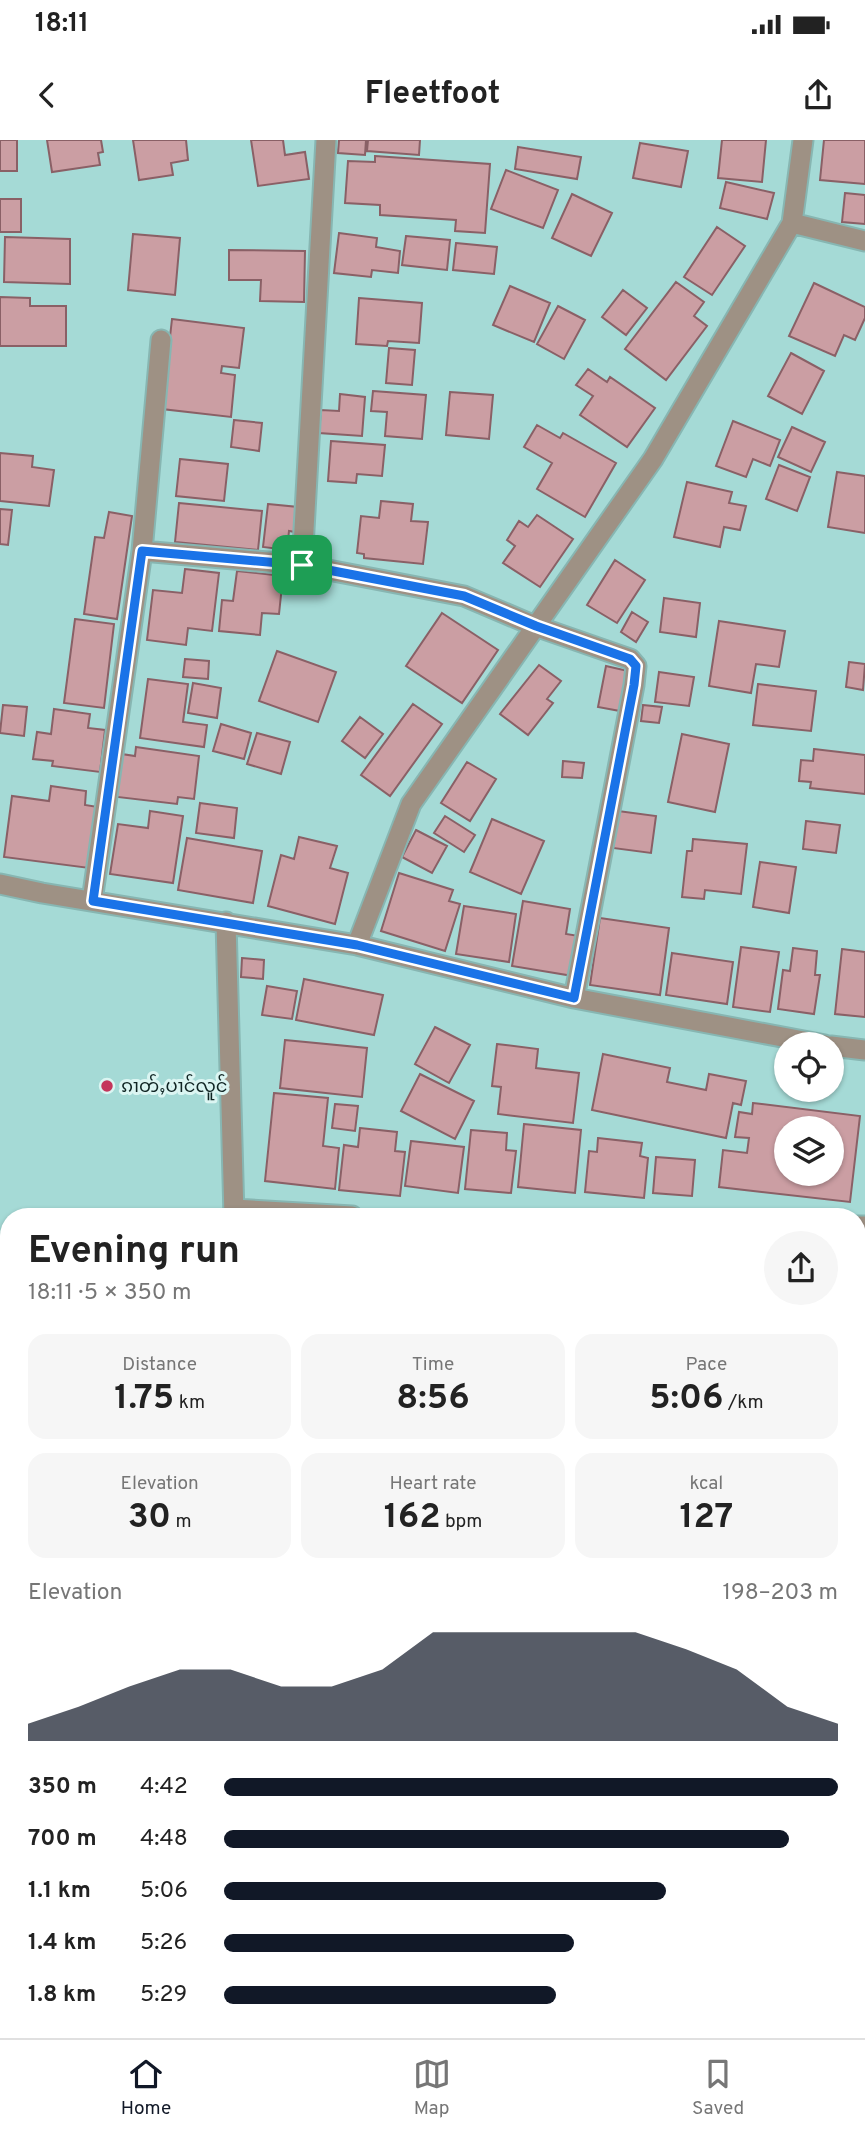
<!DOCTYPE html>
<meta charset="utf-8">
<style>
body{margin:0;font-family:Overpass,"Noto Sans Myanmar",sans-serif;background:#f6f6f6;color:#222;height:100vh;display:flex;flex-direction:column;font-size:26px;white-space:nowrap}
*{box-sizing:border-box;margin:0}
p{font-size:23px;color:#767676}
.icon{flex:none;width:38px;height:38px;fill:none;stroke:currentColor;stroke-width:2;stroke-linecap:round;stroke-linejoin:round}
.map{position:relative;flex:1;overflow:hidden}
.side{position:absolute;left:0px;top:1068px;width:866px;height:831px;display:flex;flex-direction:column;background:#fff;border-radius:28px 28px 0 0;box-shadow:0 2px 5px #0004}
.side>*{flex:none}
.tools{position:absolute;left:774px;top:892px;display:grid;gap:14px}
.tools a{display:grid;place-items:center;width:70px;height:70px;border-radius:50%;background:#fff;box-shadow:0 2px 5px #0004;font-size:35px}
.pin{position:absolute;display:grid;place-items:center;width:60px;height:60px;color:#fff;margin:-30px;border-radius:14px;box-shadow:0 4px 10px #0006}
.round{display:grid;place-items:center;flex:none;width:74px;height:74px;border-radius:37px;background:#f6f6f6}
.head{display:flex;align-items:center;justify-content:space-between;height:119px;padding:0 28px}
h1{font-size:38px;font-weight:700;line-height:52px}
.figures{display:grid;grid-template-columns:repeat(3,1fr);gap:10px;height:119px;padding:7px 28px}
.figures div{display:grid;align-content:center;border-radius:18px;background:#f6f6f6;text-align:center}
.figures b{font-size:35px;font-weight:700}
.figures small{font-size:19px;font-weight:400}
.figures p{font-size:19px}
.chart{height:196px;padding:14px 28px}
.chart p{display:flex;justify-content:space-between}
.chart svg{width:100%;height:126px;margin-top:7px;fill:#111827;opacity:.7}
ul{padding:0 28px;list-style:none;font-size:23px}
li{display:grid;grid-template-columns:112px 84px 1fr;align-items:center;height:52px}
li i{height:18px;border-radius:9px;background:#111827}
.status{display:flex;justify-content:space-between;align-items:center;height:49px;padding:0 35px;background:#fff;direction:ltr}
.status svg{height:19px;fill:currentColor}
header{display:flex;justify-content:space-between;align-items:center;height:91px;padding:0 28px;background:#fff;font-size:32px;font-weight:700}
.tab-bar{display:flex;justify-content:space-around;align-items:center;height:98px;border-top:2px solid #e0e0e0;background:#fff;font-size:19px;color:#767676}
.tab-bar a{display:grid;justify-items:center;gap:4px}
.tab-bar .active{color:#111827}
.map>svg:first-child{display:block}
</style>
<div class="status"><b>18:11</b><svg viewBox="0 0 49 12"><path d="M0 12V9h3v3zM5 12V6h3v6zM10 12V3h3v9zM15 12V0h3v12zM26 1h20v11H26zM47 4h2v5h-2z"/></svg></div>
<header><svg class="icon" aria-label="back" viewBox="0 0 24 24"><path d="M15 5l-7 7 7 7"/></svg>Fleetfoot<svg class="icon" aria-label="share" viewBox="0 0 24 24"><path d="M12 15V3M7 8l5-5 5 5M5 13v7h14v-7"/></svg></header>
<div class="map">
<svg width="865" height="1898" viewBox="0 0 865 1898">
<rect width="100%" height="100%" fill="#a5dad6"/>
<path fill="#cb9ea3" stroke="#8a6066" stroke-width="2" fill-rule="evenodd" d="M0,0H17V31H0Z
M47,0H101L103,12L98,13L100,25L52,32Z
M133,0H186L188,20L171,23L173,35L139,40Z
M251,0H283L285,15L305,12L309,39L258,46Z
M339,0H366L365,15L338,13Z
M368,0H420L419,15L367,11Z
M722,0H766L762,42L718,38Z
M824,0H865V44L820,40Z
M640,3L688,11L681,47L633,38Z
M518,7L581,17L577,39L515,29Z
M375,16L490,24L485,93L455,91L456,80L380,75V65L345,63L348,21L375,22Z
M506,30L558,50L543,88L491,69Z
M726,42L774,53L767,79L720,68Z
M845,53L865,55V84L842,82Z
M572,54L612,73L591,116L552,98Z
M0,59H21V92H0Z
M717,87L745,106L712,155L684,137Z
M339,93L377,98L376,107L400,111L398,133L372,130L371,137L334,133Z
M133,94L180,98L175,155L128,150Z
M406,96L450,100L447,130L402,125Z
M5,97L70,99V144L4,142Z
M456,103L497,107L494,134L453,130Z
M229,110L305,111L304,162L260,161L261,140H229Z
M676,142L704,162L694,176L707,186L666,240L625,209Z
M814,143L865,167V178L855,200L844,195L835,216L789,196Z
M510,146L550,163L534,202L493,185Z
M623,150L647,168L626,195L602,177Z
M0,157L30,158V166H66V206H0Z
M359,158L422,163L419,203L388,201L387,206L356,204Z
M558,166L585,180L564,219L537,204Z
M172,179L244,188L239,228L222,226L221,233L235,235L231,277L162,269Z
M389,208L415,210L412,245L386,243Z
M791,213L824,231L802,274L768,256Z
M588,229L607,242L610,237L655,268L627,307L580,275L593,256L576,245Z
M373,251L426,255L422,299L385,296L387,272L371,271Z
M450,252L493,255L489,299L446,295Z
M340,254L365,257L362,296L319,293L321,270L339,271Z
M234,280L262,283L259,311L231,307Z
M733,281L780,300L770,326L753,319L746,337L716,326Z
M537,285L560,298L563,293L616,323L585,377L537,349L552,323L524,307Z
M792,287L825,302L811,332L778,317Z
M331,301L385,305L382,336L357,334L356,343L328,341Z
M0,313L33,316L32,327L54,330L49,366L0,361Z
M180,319L228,324L224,361L176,356Z
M779,325L810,337L797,371L766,359Z
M837,332L865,336V393L828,387Z
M687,342L732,352L729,363L746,366L740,390L724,387L720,407L674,397Z
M381,361L413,364L411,381L428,382L423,424L364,418V414L357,413L361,376L379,378Z
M179,363L262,371L258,410L175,402Z
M268,364L298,367L295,392L289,391L287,410L263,407Z
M0,369L12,370L8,405L0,404Z
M109,372L132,376L117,479L84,474L95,397L104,398Z
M537,375L573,399L540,447L503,423L515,406L507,400L519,381L528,387Z
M615,420L645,440L617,483L587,465Z
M185,429L219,433L212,491L188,488L186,505L147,500L153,450L182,453Z
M237,431L283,436L279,474L262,473L260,495L219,491L222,460L233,461Z
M664,458L700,463L696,497L660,492Z
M632,472L648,482L636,502L621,492Z
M442,473L498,510L462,563L406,526Z
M75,479L114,484L104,568L64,563Z
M719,481L785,491L779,527L756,524L751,553L709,546Z
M277,511L336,532L318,582L259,561Z
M185,519L209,521L208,539L183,537Z
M849,522L865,524L863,550L846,547Z
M539,525L561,541L547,559L553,563L528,595L500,574Z
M606,526L628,531L620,571L598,567Z
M659,532L694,537L689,566L655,562Z
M148,539L188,544L183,582L207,585L204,607L140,598Z
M193,543L221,548L217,578L188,573Z
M758,544L816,551L811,591L753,585Z
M413,564L442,584L390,656L361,635Z
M3,565L27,567L24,596L0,593Z
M643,565L662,567L659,583L641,581Z
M54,569L90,574L88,588L105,590L100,632L52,626L53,621L33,619L37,592L51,594Z
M360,577L383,594L365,618L342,601Z
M221,584L251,593L244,619L213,611Z
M257,593L290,602L281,634L247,624Z
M682,594L729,604L715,672L668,662Z
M136,607L199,616L194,659L178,657L177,664L109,656L115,613L135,616Z
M814,609L865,615V654L810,648L811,642L799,641L801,620L813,621Z
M563,621L584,623L582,638L562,637Z
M467,622L496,639L470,681L441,663Z
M51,646L86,651L85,665L98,667L89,728L4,717L12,656L49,661Z
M200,663L237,668L234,698L196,693Z
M150,671L183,676L173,743L110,734L118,684L148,688Z
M618,671L656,676L651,713L613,708Z
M445,676L475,695L464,712L434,693Z
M492,679L544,701L521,754L470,732Z
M806,681L840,685L836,713L803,709Z
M416,690L447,706L432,733L402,717Z
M299,697L337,706L330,728L348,733L335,784L268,766L281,715L294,719Z
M187,698L262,711L253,763L178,750Z
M693,699L747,704L741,754L705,750L704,759L682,757L687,711H692Z
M760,722L796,727L789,773L753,767Z
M399,733L453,750L449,761L460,764L445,811L381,791Z
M523,761L570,769L566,794L579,796L573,836L512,826Z
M464,766L516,774L509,822L456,814Z
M600,778L669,788L660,855L590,845Z
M741,807L779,812L770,872L733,867Z
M793,808L817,811L815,835H820L814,874L778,869L783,830L790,831Z
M842,809L865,812V877L835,874Z
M672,813L733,822L727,864L666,855Z
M242,818L264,820L263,839L241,837Z
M304,839L383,855L374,895L296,880Z
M267,846L297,851L292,879L262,875Z
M435,887L470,905L449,943L415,924Z
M285,900L367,908L362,957L280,948Z
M497,904L538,909L536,928L579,933L573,983L498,974L501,947L492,946Z
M603,914L670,928L667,942L706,950L709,934L746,941L741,965L733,963L726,998L592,970Z
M420,934L474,961L455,999L401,971Z
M274,953L328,958L323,1006L339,1008L335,1049L265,1041Z
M753,963L860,976L850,1062L719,1047L723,1010L747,1013L749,998L735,997L739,972L752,974ZM786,989H831V1034H786Z
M335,964L358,966L355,991L332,988Z
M524,984L581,990L575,1053L518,1047Z
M360,988L397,992L395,1011L405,1012L400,1056L339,1050L344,1005L358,1007Z
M471,990L507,993L506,1010L516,1011L511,1053L465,1049Z
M598,998L642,1003L640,1016L648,1018L644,1058L585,1052L589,1011L597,1012Z
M411,1001L464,1007L458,1053L405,1046Z
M656,1017L695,1020L692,1056L653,1053Z
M858,1109L865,1110V1191L858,1190Z
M858,1222L865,1223V1271L858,1270Z
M858,1283H864L858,1342Z
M0,1335L9,1336L8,1365L0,1364Z
M0,1383H9V1455L0,1454Z
M858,1411L865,1412V1465L858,1464Z
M858,1582L865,1588V1618L858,1628Z
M858,1713L865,1718V1775L858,1770Z
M858,1783L865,1788V1818L858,1814Z
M3,1806L9,1807V1884L0,1883V1838Z
M36,1890H87L86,1898H36Z
M190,1890H246L245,1898H189Z
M338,1890H379L377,1898H341L336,1897Z
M383,1890H440L438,1898H418Z
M555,1890H611L607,1898H551Z
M775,1890H814L810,1898H789Z
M834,1890H843L858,1898H830Z"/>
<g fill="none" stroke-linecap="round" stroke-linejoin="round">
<g stroke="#87b6b2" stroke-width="23">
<path id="minor" d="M792,83L865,101
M142,411L302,425L464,456L535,486L630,519L636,526L634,545L574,858
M302,425L326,0
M0,744L42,753L357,805L574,858L825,905
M92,761L142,411L161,200
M226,782L234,1076
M357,805L411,664L653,319L792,83L803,0
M831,906L865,910
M234,1069L352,1076
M858,1086H865
M0,1316L9,1317
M858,1385L865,1386
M858,1672L865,1677
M169,1898L170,1890
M453,1898L456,1890"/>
</g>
<use href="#minor" stroke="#9e9184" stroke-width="19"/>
</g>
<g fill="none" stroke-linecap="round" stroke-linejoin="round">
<g stroke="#fff" stroke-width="14">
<path id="route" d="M142,411L302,425L464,456L536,486L630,519L636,526L634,545L574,858L357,805L93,761Z"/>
</g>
<use href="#route" stroke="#1a73e8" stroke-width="9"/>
</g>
<circle fill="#c4355b" stroke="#dbf5f2" stroke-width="2.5" cx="107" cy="946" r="7"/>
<g text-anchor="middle" stroke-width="6" stroke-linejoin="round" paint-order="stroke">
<g font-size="18" fill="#0f2423" stroke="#dbf5f2" text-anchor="start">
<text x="121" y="952">ၵၢတ်ႇပၢင်လူင်</text>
</g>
</g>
</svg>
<div class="tools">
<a><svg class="icon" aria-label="locate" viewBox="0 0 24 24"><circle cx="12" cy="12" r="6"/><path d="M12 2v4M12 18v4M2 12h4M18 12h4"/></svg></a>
<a><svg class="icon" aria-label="layers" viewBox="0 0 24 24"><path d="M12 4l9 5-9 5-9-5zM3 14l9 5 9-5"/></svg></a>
</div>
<div class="pin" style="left:302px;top:425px;background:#1e9e55"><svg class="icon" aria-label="arrive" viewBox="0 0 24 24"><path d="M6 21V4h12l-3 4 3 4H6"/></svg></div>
<section class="side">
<div class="head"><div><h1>Evening run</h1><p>18:11 · 5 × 350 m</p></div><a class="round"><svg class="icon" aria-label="share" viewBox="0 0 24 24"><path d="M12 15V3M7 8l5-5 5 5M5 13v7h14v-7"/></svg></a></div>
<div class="figures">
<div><p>Distance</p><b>1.75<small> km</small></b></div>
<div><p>Time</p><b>8:56</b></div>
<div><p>Pace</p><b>5:06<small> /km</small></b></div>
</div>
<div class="figures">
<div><p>Elevation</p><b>30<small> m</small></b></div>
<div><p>Heart rate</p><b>162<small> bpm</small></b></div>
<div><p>kcal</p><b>127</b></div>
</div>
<div class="chart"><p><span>Elevation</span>198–203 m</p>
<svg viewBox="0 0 160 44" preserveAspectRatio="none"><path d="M0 44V38L10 32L20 25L30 19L40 19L50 25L60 25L70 19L80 6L90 6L100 6L110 6L120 6L130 12L140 19L150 32L160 38V44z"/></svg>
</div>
<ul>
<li><b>350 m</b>4:42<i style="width:100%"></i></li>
<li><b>700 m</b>4:48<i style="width:92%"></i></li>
<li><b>1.1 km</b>5:06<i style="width:72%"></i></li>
<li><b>1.4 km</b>5:26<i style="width:57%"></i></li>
<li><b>1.8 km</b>5:29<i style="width:54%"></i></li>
</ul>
</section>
</div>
<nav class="tab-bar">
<a class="active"><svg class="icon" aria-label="home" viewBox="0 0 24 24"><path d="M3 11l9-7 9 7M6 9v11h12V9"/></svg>Home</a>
<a><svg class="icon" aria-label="map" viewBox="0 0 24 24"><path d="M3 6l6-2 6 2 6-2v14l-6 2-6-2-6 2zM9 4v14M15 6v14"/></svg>Map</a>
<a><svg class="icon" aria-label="saved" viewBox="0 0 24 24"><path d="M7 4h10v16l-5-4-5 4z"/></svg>Saved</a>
</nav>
